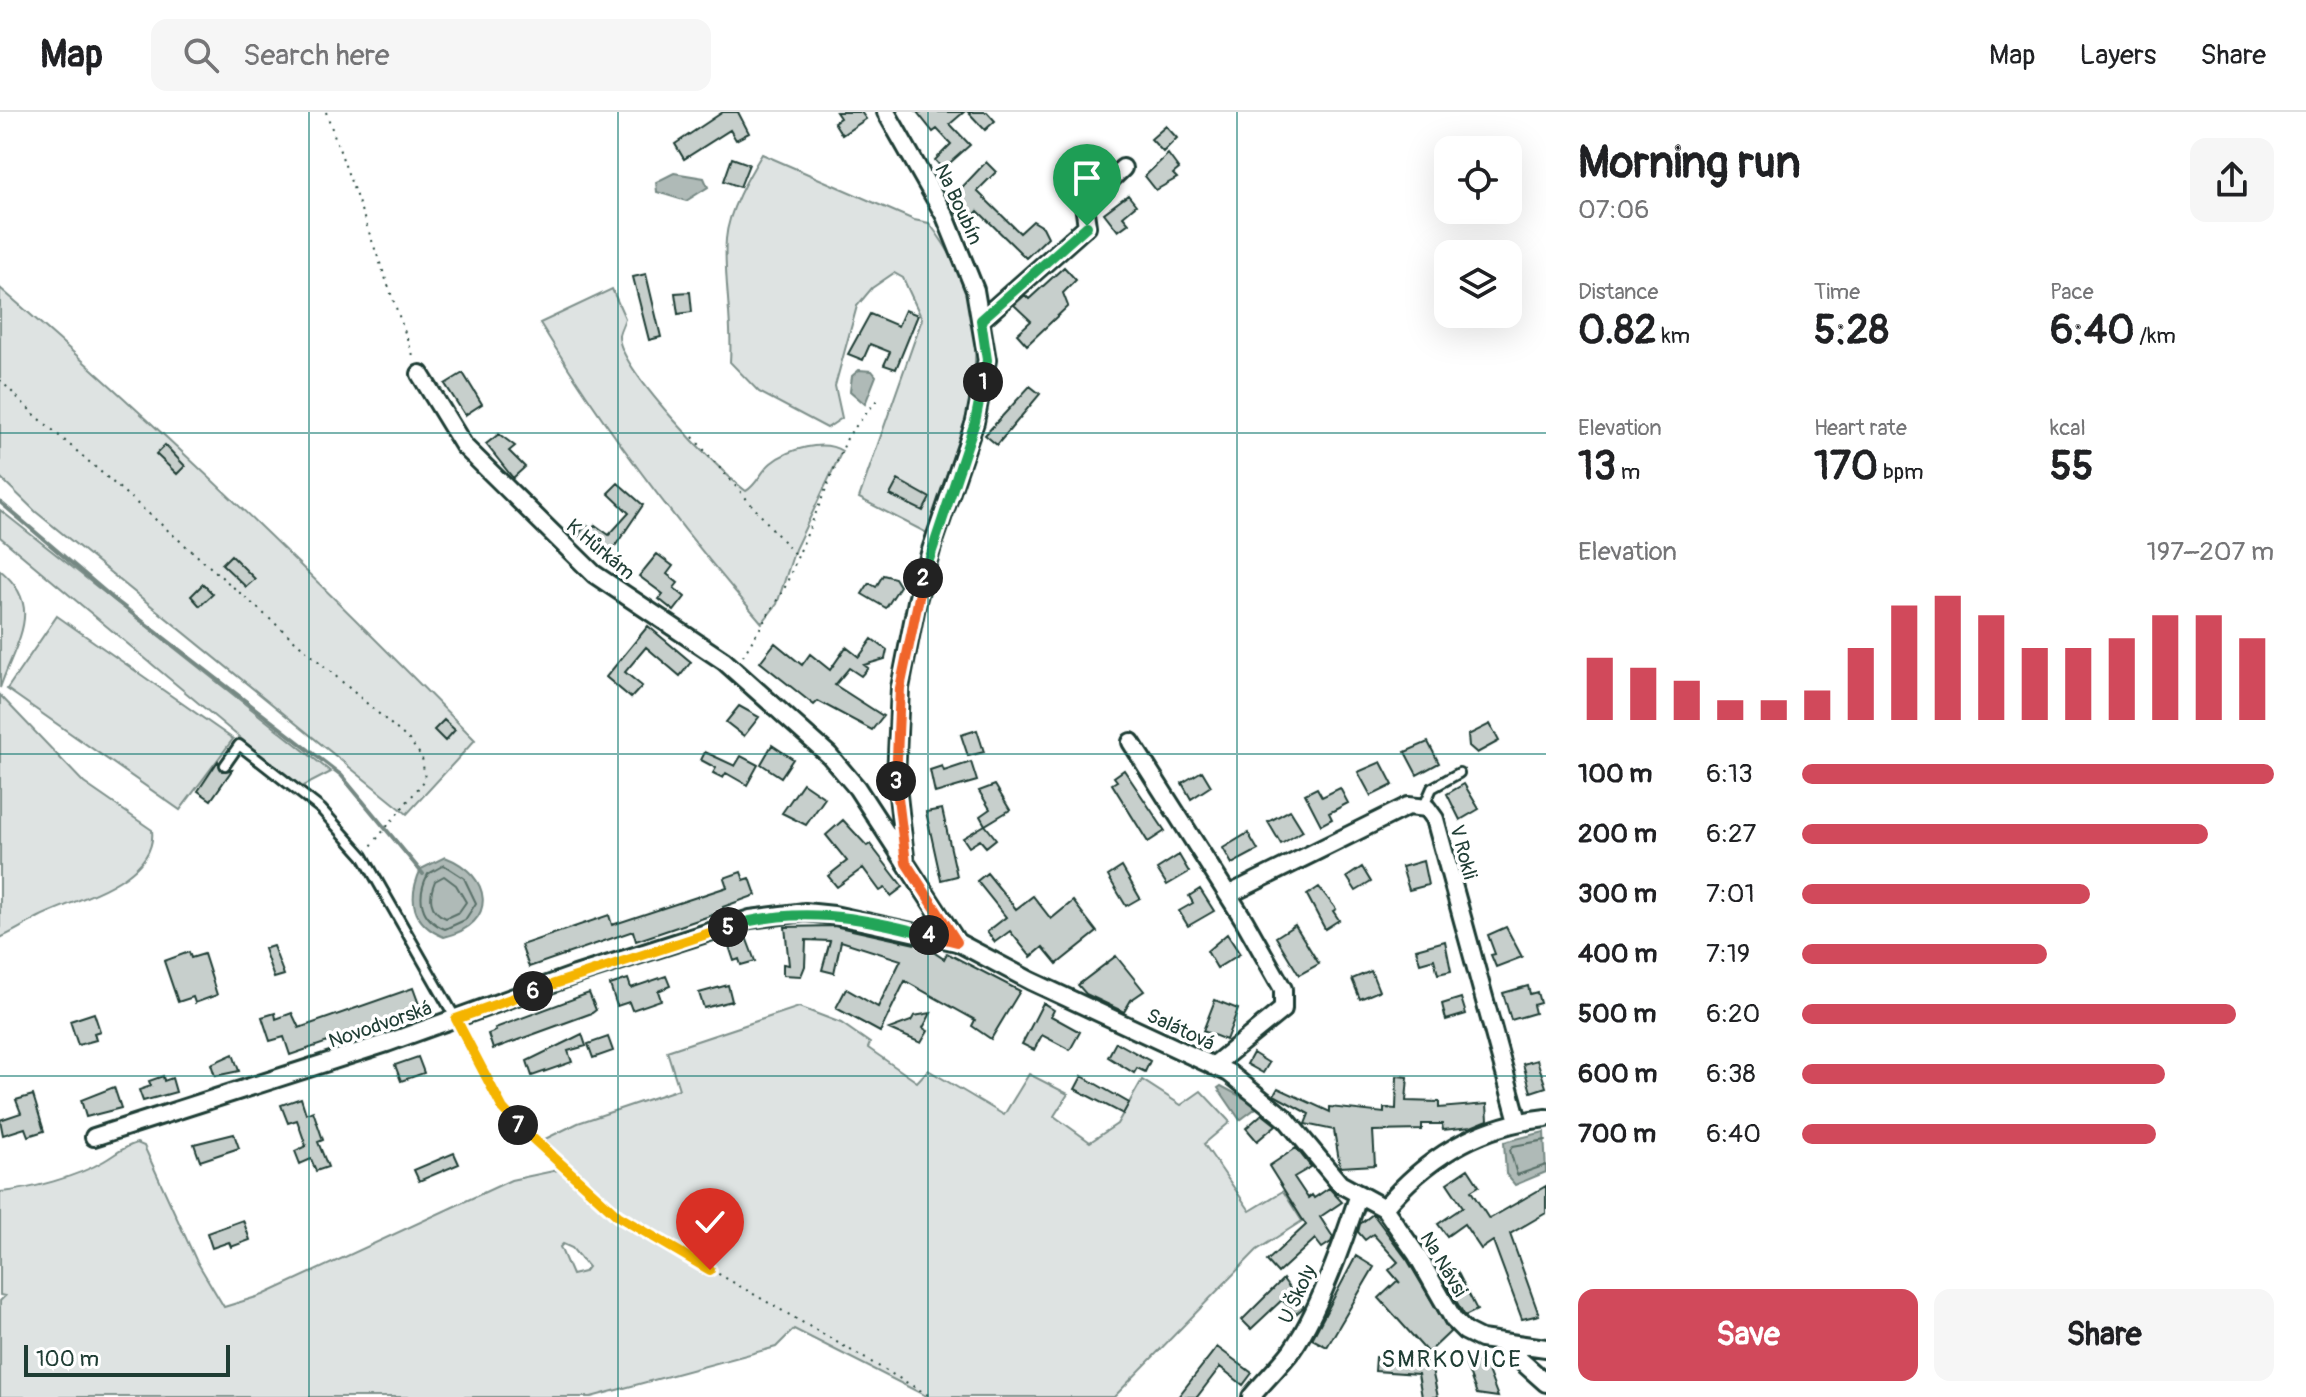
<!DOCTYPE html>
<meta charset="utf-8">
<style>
body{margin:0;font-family:Pangolin,sans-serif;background:#f6f6f6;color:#202124;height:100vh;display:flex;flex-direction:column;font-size:30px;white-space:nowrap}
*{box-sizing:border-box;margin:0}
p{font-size:26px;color:#757577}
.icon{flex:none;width:44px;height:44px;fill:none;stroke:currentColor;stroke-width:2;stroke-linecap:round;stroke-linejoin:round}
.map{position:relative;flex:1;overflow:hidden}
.side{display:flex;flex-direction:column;background:#fff;width:760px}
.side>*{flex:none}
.tools{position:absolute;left:1434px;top:24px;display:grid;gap:16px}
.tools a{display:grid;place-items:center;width:88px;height:88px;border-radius:16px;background:#fff;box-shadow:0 8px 32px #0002;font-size:40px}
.scale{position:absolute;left:24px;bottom:20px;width:206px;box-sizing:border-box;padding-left:8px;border:4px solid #1f3d34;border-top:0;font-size:22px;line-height:28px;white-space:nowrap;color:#1f3d34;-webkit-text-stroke:6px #fff;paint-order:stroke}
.pin{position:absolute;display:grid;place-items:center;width:68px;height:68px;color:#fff;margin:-82px -34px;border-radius:50% 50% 50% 0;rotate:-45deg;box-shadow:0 0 8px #0007}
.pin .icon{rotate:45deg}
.km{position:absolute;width:40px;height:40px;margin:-20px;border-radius:50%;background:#222;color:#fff;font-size:22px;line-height:40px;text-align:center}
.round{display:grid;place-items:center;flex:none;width:84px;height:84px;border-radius:16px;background:#f6f6f6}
.head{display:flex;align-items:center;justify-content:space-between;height:136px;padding:0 32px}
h1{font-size:44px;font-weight:800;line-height:60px}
.stats{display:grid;grid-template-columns:repeat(3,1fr);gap:12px;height:136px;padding:8px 32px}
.stats div{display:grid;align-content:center}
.stats b{font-size:40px;font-weight:800}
.stats small{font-size:22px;font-weight:400}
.stats p{font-size:22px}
.chart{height:224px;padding:16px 32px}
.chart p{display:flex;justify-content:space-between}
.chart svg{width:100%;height:144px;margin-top:8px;stroke:#d1495b;stroke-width:6}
.primary-button{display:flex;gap:16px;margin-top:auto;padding:16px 32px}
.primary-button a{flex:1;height:92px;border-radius:16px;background:#d1495b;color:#fff;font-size:32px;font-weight:800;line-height:92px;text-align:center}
.primary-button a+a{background:#f6f6f6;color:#202124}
ul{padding:0 32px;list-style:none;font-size:26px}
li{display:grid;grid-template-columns:128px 96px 1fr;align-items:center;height:60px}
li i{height:20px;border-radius:10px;background:#d1495b}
header{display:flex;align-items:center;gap:48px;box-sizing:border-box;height:112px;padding:0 40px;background:#fff;border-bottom:2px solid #e0e0e0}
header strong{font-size:38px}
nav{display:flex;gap:44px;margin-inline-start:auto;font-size:28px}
.search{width:560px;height:72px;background:#f6f6f6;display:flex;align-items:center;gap:20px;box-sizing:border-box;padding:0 28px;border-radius:16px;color:#757577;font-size:30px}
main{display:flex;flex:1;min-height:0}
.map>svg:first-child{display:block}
</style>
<header>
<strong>Map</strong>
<div class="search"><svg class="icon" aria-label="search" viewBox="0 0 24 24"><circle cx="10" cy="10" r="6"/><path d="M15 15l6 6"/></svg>Search here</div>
<nav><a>Map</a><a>Layers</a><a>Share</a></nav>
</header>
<main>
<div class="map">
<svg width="1546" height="1285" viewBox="0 0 1546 1285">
<rect width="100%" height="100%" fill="#fff"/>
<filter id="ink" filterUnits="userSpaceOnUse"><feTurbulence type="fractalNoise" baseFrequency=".0125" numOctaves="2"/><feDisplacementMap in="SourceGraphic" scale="16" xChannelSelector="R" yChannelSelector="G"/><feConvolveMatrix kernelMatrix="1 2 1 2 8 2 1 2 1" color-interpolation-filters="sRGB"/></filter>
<g filter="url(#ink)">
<path fill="#dee3e2" stroke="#7e908b" stroke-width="2" fill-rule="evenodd" d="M762,42L914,108L929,111C1012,218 966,309 927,421L859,386L922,207L903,166L894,161L872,176L857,194L835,274L842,306L827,316L759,280L730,250C733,209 723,163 726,127C728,99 748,65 762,42Z
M0,176C166,319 322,472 475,628L407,702L36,400L0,365Z
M612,177L625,206C624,211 620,218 619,223C617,255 719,359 746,379C757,373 761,359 771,351C788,337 824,327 842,339L795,437L777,492L762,511C681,417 605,318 540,211Z
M0,398L331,660L300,676L0,425Z
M0,458C46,496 15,530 0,576Z
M57,504L233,627L180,698L7,577Z
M0,583L84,671L152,718C158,768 72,788 39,805C26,812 14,820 0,826Z
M799,895L841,911L870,931L868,936L917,970L928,958L1004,1003L1029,962L1068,982L1054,1004L1090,1030L1117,1012L1142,968L1181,993L1201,979L1230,1010L1204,1032L1250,1099L1283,1079L1302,1109L1257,1138L1114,1285H928L794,1217L776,1235L591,1285H0V1189L5,1184L0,1183V1080C29,1078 79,1064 104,1049C116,1042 123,1035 137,1031L144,1034L196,1148L224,1195L263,1183L511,1068L558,1058L566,1063L543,1028L578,1011L679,977L667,939ZM563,1132L572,1136L588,1155L584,1160L572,1163L560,1135Z"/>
<path fill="#afbab7" stroke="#758883" stroke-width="2" d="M674,61L704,66L708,75L686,89L657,80L656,70Z
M859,258L872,259L876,264L865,292L850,279L852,264Z
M445,745C492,763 499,812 444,825C412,812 407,787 421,757Z
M1221,974L1255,992L1256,996L1240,1008L1218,976Z
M1544,1020L1546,1060L1515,1073L1506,1062L1504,1030Z"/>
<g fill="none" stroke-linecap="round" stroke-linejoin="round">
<path stroke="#596f68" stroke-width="2" d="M444,753L464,766L476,791L465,808L445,817C420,807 416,785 428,762Z
M444,764L456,773L466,790L459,800L446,806C428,799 429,784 435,769Z
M1546,1028L1513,1034L1510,1038L1517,1063L1546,1053"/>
<path stroke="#758883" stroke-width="4" d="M0,390L115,488L341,663L423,762"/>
</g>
<path fill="#c7cfcc" stroke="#1f3d34" stroke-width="2" d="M723,0H738L749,21L736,28L730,18L684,47L675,32Z
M836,0H861L866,7L842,23L834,10L840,6Z
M917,0H964L950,12L970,33L943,57L935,48L951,32L937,17L933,20Z
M968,0H987L995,9L985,18Z
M1166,14L1177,26L1163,40L1151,27Z
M1168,42L1179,57L1173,62L1177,66L1156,78L1145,64Z
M732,46L749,52L740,75L724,69Z
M986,50L996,60L977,79L1020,121L1033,109L1043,115L1048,125L1026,146L978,99L965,113L949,89Z
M1128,83L1136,93L1123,104L1129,111L1118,119L1104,101Z
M1064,155L1076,168L1063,181L1068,194L1027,233L1017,222L1031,209L1014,193L1025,183L1029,187Z
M646,162L661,225L649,228L633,165Z
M690,180L692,200L678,202L675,181Z
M905,198L918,203L896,257L884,253L890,240L870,232L863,248L848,242L870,202L898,214Z
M463,261L482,292L465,303L445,272Z
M1030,274L1040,282L997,333L985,323Z
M499,322L515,334L509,339L525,355L513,366L486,332Z
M165,333L185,354L177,362L156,342Z
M898,368L930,386L923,399L890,383Z
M618,371L643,393L607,446L578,423L586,413L592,418L595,413L609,423L629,401L608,381Z
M657,442L673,454L667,462L678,471L674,476L685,485L674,499L659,487L663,482L639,464Z
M231,443L255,467L246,475L222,452Z
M883,463L895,466L900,474L886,496L862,482L869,471L876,475Z
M203,472L213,482L200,494L191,484Z
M648,514L691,550L680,564L646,535L625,560L642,574L631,586L606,565Z
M872,527L887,538L885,547L864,553L868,556L861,564L849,556L835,573L883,604L872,618L818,589L814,593L760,550L775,531L802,553L810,542L830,558L846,535L859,545Z
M739,594L759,605L744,624L726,610Z
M444,608L455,618L445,629L434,618Z
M1490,612L1499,629L1477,641L1469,634L1468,623Z
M977,618L984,640L968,644L961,623Z
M1428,630L1439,651L1417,663L1405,640Z
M772,633L793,647L781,665L761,652Z
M705,640L735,654L741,644L758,653L747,673L726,661L723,666L713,661L716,656L701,648Z
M218,649L222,659L232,658L211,688L198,679Z
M971,650L977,669L935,681L930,658L942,654L944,659Z
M1381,650L1393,673L1371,684L1358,660Z
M1124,658L1165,719L1148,730L1112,672L1117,669L1114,665Z
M1202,659L1211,674L1191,687L1182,671Z
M803,671L825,686L806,713L782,701Z
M1464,672L1479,697L1460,708L1447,682Z
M995,673L1010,698L985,713L980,704L990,697L979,679Z
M1317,676L1322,685L1340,676L1348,691L1329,701L1332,707L1321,713L1305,682Z
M942,697L957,764L941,768L926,700Z
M1290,698L1303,719L1281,732L1268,710Z
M843,708L867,734L870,732L903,775L891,784L885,776L880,779L863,756L837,775L828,764L847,749L826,723Z
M985,713L996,727L986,735L980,728L969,735L963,726Z
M1248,721L1258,738L1232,752L1223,736Z
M1179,743L1189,760L1167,773L1157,757Z
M1423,749L1428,773L1409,778L1402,755Z
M1122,755L1140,786L1126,794L1108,764Z
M1362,755L1371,770L1356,779L1347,765Z
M741,760L744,768L750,766L756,783L723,795L724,799L636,829L633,819L529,855L521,833L609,803L612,813L727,775L724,766Z
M987,761L1016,797L1033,784L1051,807L1073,789L1097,820L1057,852L1043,835L1031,845L1010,819L995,830L987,820L1006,805L977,769Z
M1319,775L1336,797L1333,799L1339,808L1325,817L1307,783Z
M1200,777L1214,799L1188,814L1179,799L1193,791L1189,784Z
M1295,813L1319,852L1299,863L1276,825Z
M834,814L924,834L944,847L947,841L1020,879L991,927L972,914L975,908L905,869L880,920L836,896L846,877L878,895L901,848L841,829L834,861L822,858L830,829L806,828L805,854L801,864L783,863V852L789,853L785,815Z
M1506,815L1522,845L1496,855L1491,843L1495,842L1488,823Z
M1227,822L1240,842L1217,856L1207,839Z
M746,825L755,849L741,853L739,847L734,849L728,831Z
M1445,829L1451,859L1438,862L1434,847L1420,851L1416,837Z
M273,834L284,863L274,866L264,837Z
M189,840L191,846L204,842L217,883L195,891L193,885L178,890L164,849Z
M1116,844L1144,879L1131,888L1124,900L1086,882L1078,873Z
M1371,859L1379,879L1360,887L1352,867Z
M666,864L670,874L658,879L661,888L632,898L629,890L617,894L610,873L628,867L631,876Z
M728,873L732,889L704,896L699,881Z
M1528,874L1530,882L1537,880L1540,891L1533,893L1535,901L1511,908L1503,881Z
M413,876L421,898L290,943L284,925L270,929L262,905L275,901L276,907L292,901L299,916Z
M589,881L596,898L592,901L493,937L488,922L496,919L495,916Z
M1461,886L1466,902L1446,908L1442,892Z
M1215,888L1238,897L1226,928L1203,919Z
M1043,891L1054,898L1051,904L1080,920L1070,938L1042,923L1034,938L1022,932Z
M94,901L100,919L94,921L96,928L78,933L70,909Z
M931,901L923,916L928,919L921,931L889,917L911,909L914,904Z
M582,922L586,934L568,939L572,950L532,964L527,949Z
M608,925L613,939L593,946L588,932Z
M1116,930L1150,949L1145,960L1137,956L1134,961L1108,945Z
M1253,941L1269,951L1263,961L1247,952Z
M233,942L239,959L215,964L211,952Z
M418,945L424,961L401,969L395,953Z
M1537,948L1546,975L1531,980L1523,952Z
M163,964L164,969L172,966L176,980L143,989L139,978L151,974L149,969Z
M1082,964L1129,991L1123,1002L1075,977Z
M1397,964L1408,965L1406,989L1439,990V996L1487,992L1488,1008L1471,1015L1443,1018L1442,1012H1422V1018L1373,1019L1375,1053L1340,1055L1334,1018L1305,1012L1309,1002L1274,983L1278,976L1330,1000V995L1384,1001V996L1396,997Z
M114,975L121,996L86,1005L81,988Z
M33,983L44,1019L28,1024L25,1016L3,1023L0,1008L21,1001L16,988Z
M301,986L306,1002L313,999L323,1028L318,1030L328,1055L316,1059L311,1047L300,1052L295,1039L306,1034L297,1008L288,1011L281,993Z
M1262,1002L1276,1013L1257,1029L1246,1016Z
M234,1022L239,1036L200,1049L194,1032Z
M1296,1036L1311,1055L1294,1065L1308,1086L1312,1083L1314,1086L1329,1076L1342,1090L1320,1105L1333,1125L1331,1130L1322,1136L1315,1127L1278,1161L1267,1149L1306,1113L1269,1054Z
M454,1041L459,1052L419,1069L414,1058Z
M1468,1057L1479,1074L1471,1079L1489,1107L1546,1074V1101L1510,1122L1539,1203L1522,1207L1493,1129L1481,1137L1464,1112L1447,1124L1438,1112L1463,1095L1447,1071Z
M1373,1102L1408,1149L1450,1220L1428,1241L1379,1186L1397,1169L1400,1171L1389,1158L1398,1150L1373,1122L1365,1128L1358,1120L1360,1112Z
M243,1108L250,1128L231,1135L229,1130L212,1136L207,1121Z
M1356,1144L1374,1155L1327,1235L1312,1227Z
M1457,1159L1477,1198L1465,1204L1443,1167Z
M1283,1167L1304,1195L1296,1202L1282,1188L1251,1217L1242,1208Z
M1217,1235L1252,1261L1243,1273L1220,1255L1197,1285H1178Z
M1376,1245L1430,1249L1438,1285H1422L1418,1262L1375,1259Z
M1484,1248L1498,1285L1477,1282L1466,1253Z"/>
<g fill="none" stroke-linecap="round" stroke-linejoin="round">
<g stroke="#1f3d34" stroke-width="14">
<path id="service" d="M225,653L239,633L321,697L363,744L456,907
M1424,694L1432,676L1459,661"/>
</g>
<g stroke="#1f3d34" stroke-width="22">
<path id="minor" d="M886,0L945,104L975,178L987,248L975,310L931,438L917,489L900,576L896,666L905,745
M981,208L1087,114L1084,93L1123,56
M420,262L464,334L594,462L724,549L829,643L857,676L957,830
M1131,630L1244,808L1283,877V897L1213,954
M1228,783L1408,694L1427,696L1435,707L1518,1009
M94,1025L387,931L575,863L750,807L805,800L834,803L957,830L1031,869L1229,961L1286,1007L1340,1072L1384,1096L1417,1143L1454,1208L1465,1219L1481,1227L1546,1236
M1384,1096C1426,1046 1480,1013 1546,1006
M1501,1231L1546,1271
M1251,1285C1264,1269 1280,1254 1292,1238C1319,1200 1344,1128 1359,1082"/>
</g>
<path stroke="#1f3d34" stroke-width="2" stroke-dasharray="2 6" stroke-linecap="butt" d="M326,0L414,246
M0,268L33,301L409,628L422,645L425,668L371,734
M693,325L796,444
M743,544L785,475L848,324L877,288
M463,920L503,997L529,1026L618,1104L932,1285"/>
<use href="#service" stroke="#fff" stroke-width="8"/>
<use href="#minor" stroke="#fff" stroke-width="16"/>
</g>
</g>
<g fill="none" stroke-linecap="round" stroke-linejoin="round" filter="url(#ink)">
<g stroke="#fff" stroke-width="16">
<path id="split-1" d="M983,270L987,248L981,208L1087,114"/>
</g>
<g stroke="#fff" stroke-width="16">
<path id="split-2" d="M923,466L975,310L983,270"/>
</g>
<g stroke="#fff" stroke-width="16">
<path id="split-3" d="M896,669L900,576L923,466"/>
</g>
<g stroke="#fff" stroke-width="16">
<path id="split-4" d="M896,669L906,751L957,830L929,823"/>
</g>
<g stroke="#fff" stroke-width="16">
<path id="split-5" d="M728,815C796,793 862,805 929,823"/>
</g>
<g stroke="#fff" stroke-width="16">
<path id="split-6" d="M533,879L728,815"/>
</g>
<g stroke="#fff" stroke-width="16">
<path id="split-7" d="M518,1013L503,997L456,907L533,879"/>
</g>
<g stroke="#fff" stroke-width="16">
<path id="split-8" d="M518,1013L618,1104L710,1158"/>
</g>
<use href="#split-1" stroke="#22a559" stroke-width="10"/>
<use href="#split-2" stroke="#22a559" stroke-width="10"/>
<use href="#split-3" stroke="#f0652b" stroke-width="10"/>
<use href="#split-4" stroke="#f0652b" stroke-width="10"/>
<use href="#split-5" stroke="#22a559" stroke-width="10"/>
<use href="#split-6" stroke="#f5b400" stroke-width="10"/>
<use href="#split-7" stroke="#f5b400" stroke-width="10"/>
<use href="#split-8" stroke="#f5b400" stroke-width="10"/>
</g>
<path fill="none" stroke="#0f766e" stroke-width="2" stroke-opacity="0.55" d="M309,0V1285M618,0V1285M928,0V1285M1237,0V1285M0,321H1546M0,642H1546M0,964H1546"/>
<g text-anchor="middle" stroke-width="7" stroke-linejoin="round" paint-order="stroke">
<g font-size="20" fill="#1f3d34" stroke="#fff">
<text transform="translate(959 92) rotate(65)" y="7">Na Boubín</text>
<text transform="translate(601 437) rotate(40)" y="7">K Hůrkám</text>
<text transform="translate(1464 740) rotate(75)" y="7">V Rokli</text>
<text transform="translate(380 912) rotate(-19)" y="7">Novodvorská</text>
<text transform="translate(1181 917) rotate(25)" y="7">Salátová</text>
<text transform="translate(1444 1152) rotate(59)" y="7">Na Návsi</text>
<text transform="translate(1297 1182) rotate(-65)" y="7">U Školy</text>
</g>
<g font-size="24" letter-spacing="2" fill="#1f3d34" stroke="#fff">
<text x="1452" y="1255">SMRKOVICE</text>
</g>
</g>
</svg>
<div class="tools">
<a><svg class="icon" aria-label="locate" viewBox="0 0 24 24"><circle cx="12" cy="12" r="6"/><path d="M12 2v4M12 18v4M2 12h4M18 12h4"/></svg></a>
<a><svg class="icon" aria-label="layers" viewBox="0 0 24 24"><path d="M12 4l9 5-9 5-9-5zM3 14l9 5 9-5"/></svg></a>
</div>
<div class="scale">100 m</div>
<div class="pin" style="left:1087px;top:114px;background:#1e9e55"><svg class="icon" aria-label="arrive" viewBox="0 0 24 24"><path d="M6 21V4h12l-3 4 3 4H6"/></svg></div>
<div class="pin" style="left:710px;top:1158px;background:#d93025"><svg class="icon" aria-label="check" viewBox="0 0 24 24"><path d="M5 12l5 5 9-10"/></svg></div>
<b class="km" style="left:983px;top:270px">1</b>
<b class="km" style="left:923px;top:466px">2</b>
<b class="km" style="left:896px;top:669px">3</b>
<b class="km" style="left:929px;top:823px">4</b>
<b class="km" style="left:728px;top:815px">5</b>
<b class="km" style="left:533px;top:879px">6</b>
<b class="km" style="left:518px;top:1013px">7</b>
</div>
<section class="side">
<div class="head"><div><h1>Morning run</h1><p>07:06</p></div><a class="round"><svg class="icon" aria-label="share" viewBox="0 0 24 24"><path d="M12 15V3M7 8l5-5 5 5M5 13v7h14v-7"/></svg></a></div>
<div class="stats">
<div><p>Distance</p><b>0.82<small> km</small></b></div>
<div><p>Time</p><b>5:28</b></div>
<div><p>Pace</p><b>6:40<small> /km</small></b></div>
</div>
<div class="stats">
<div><p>Elevation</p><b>13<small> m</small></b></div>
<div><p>Heart rate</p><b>170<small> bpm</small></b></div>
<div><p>kcal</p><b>55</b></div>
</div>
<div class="chart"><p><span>Elevation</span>197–207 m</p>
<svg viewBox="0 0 160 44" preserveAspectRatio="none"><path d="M5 44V25M15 44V28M25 44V32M35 44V38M45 44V38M55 44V35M65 44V22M75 44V9M85 44V6M95 44V12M105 44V22M115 44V22M125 44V19M135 44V12M145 44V12M155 44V19"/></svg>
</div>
<ul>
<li><b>100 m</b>6:13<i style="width:100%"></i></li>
<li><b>200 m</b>6:27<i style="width:86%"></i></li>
<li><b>300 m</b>7:01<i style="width:61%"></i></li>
<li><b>400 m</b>7:19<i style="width:52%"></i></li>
<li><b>500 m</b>6:20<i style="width:92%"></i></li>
<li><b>600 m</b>6:38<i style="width:77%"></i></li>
<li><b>700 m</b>6:40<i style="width:75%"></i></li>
</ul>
<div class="primary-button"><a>Save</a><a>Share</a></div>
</section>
</main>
